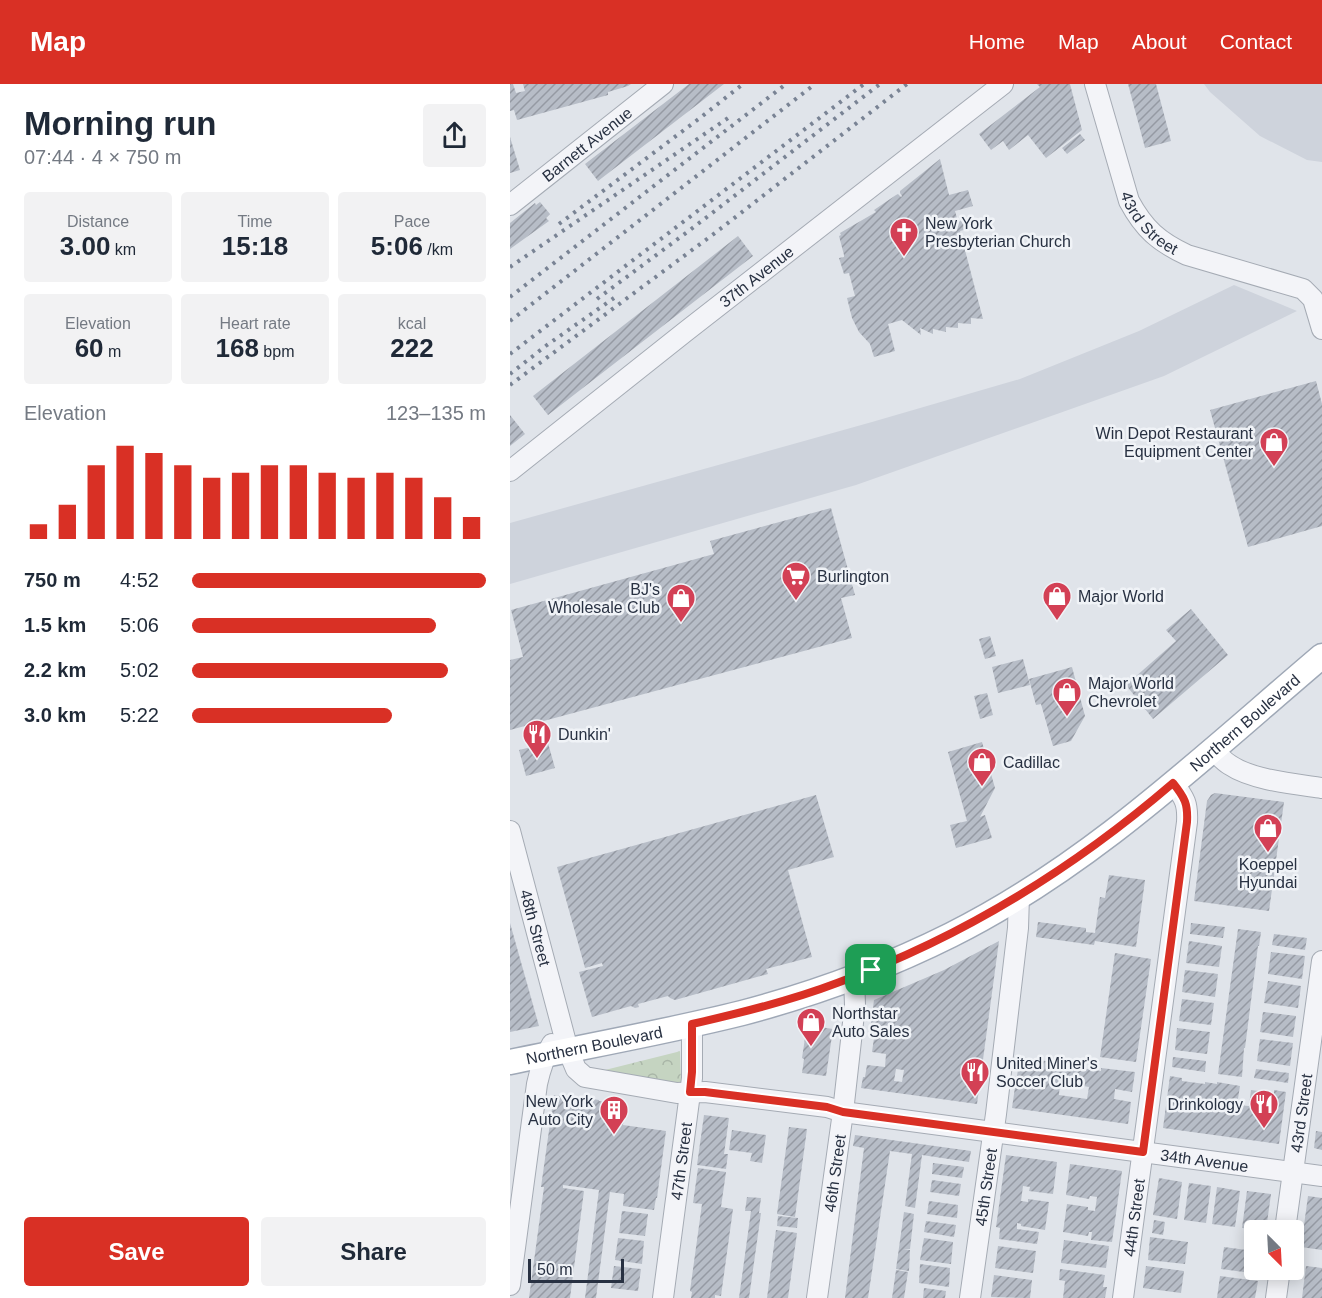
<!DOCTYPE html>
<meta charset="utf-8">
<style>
body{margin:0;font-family:Arial,sans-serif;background:#f2f2f3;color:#1f2937;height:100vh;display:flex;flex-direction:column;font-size:22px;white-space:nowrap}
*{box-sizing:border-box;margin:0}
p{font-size:20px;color:#747a83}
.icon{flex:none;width:33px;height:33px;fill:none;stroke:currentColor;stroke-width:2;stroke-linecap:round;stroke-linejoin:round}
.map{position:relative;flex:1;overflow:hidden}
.details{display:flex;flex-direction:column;background:#fff;width:510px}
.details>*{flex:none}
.needle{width:39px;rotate:156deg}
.buttons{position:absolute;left:734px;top:1136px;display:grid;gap:12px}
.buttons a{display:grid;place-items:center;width:60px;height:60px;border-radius:6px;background:#fff;box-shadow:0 3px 15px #0003;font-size:30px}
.scale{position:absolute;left:18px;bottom:15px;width:96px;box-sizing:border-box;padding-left:6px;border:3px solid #283142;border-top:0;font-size:16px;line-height:21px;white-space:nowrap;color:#283142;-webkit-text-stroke:4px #f0f3f7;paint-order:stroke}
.pin{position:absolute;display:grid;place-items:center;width:51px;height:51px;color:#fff;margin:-26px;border-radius:12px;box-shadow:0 3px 9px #0006}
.round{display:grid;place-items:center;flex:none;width:63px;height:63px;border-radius:6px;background:#f2f2f3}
.headline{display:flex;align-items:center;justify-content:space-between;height:102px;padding:0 24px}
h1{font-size:33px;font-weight:600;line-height:45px}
.metrics{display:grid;grid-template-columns:repeat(3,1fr);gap:9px;height:102px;padding:6px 24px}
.metrics div{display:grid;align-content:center;border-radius:6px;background:#f2f2f3;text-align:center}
.metrics b{font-size:26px;font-weight:600}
.metrics small{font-size:16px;font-weight:400}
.metrics p{font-size:16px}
.chart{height:168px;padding:12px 24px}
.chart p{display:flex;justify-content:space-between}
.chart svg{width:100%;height:108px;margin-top:6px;stroke:#d93025;stroke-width:6}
.action{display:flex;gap:12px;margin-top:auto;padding:12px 24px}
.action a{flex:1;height:69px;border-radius:6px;background:#d93025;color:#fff;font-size:24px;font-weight:600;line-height:69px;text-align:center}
.action a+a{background:#f2f2f3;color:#1f2937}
ul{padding:0 24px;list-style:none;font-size:20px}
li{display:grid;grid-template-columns:96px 72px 1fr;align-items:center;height:45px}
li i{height:15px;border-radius:8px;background:#d93025}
header{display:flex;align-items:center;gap:36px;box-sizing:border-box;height:84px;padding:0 30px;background:#d93025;color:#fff}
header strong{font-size:28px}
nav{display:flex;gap:33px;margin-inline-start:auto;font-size:21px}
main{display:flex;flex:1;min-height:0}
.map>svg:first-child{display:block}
</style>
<header>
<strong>Map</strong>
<nav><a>Home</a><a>Map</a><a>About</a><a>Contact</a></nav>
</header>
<main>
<section class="details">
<div class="headline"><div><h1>Morning run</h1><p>07:44 · 4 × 750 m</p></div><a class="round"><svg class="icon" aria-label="share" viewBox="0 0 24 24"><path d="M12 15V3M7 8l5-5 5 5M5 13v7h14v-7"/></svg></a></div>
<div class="metrics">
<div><p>Distance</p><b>3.00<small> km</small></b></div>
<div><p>Time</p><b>15:18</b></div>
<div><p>Pace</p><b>5:06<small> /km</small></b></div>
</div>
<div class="metrics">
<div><p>Elevation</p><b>60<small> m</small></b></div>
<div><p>Heart rate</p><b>168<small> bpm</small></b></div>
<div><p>kcal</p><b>222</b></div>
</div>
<div class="chart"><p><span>Elevation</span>123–135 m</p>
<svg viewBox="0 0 160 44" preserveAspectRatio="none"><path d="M5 44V38M15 44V30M25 44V14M35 44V6M45 44V9M55 44V14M65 44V19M75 44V17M85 44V14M95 44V14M105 44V17M115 44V19M125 44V17M135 44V19M145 44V27M155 44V35"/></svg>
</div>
<ul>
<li><b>750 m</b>4:52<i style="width:100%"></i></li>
<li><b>1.5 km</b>5:06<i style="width:83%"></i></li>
<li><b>2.2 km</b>5:02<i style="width:87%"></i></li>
<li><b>3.0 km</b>5:22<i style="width:68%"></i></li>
</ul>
<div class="action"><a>Save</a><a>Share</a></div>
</section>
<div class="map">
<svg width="812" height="1214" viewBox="0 0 812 1214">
<defs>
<pattern id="forest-crowns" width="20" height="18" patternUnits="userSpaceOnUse" patternTransform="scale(1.5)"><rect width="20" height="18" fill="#c5d4c1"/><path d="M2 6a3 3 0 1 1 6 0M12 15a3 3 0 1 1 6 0" fill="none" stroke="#a9b6a7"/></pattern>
<pattern id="building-hatch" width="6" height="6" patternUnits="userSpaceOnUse" patternTransform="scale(1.5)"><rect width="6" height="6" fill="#b7bdc7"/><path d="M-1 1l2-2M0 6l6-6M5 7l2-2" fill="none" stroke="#959aa3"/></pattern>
</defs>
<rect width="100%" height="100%" fill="#e0e4ea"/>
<path fill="#ced3dc" d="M694,0H812V78L797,76L750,52L700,8Z
M724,201L787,227L654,292L346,401L0,500V439L362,338L510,295L629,247Z"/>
<path fill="url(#forest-crowns)" d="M170,967L171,1000L95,986L167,968Z"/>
<path fill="url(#building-hatch)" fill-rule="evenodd" d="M0,0H3L6,9L15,7L13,0H121L118,2L98,8V11L7,36L4,26L0,27Z
M179,0H214L88,97L75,80Z
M527,0H560L572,46L536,74L518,51L499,66L493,57L481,66L469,50L530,3Z
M618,0H646L661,57L635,64Z
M570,50L575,56L557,70L552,64Z
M0,53L10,86L0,89Z
M430,75L439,111L458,106L463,122L445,127L448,138L454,135L457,145L450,147L473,235L461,234V240L448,239V244L436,243V248L423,245V250L410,244L411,251L392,236L378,240L385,267L364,273L360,260L349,248L342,234L337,214L345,212L339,189L334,190L329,174L334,173V171L329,152L331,151L330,149L366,128L364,126L386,111L388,110L391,113L392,112L390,109V107Z
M30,118L40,130L36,134L39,137L0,165V139L25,119L26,121Z
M228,152L243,172L38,331L23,312Z
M806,297L812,320V442L738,463L700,326Z
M0,331L15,350L0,362Z
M321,424L345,511L331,514L342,554L0,646V576L13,573L1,526L204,470L200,457Z
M681,525L718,571L643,635L616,601L666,557L656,546Z
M480,552L486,572L475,575L469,555Z
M513,575L520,601L488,609L482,583Z
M562,583L575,632L561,657L543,662L531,620L526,621L519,595Z
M477,609L483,631L470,635L464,612Z
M472,658L485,704L470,733L475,731L482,754L446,764L440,741L457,737L438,668Z
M38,659L45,684L16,692L9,666Z
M705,709L774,718L759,827L684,817L697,717L701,711Z
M306,711L324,773L278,786L302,873L256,885L258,890L165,916L160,914L158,912L128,920L129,923L125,924L121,922L82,933L69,888L93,882L92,879L75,884L47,783Z
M599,791L635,796L626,863L585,857L584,861L526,853L528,838L576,844V848L585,849L590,813L595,814Z
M0,839L29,942L0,948Z
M681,839L715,843L713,854L680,850Z
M728,845L751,848L749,862H748L735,964H734L732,993L708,990Z
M764,850L797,854L795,866L762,861Z
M489,857L467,1020L351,1004L353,993H355L357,981L375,983L376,970L362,968L365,947L360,946L364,916L434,886ZM386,985L394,986L392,998L384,997Z
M679,857L712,862L709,883L676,879Z
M761,868L795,872L792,895L758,890Z
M605,869L641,875L626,978L590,973Z
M675,886L708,890L705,913L672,908Z
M758,897L791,902L788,924L754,919Z
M672,915L704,919L701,941L669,937Z
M753,928L786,932L783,953L750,948Z
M297,941L323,945L316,992L292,989L294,975L292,974Z
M667,944L700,948L697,970L665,966Z
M750,955L783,959L780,982L747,977Z
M510,973L543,978V980L591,987V984L625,988L622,1008L605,1005L604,1015L621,1018L618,1040L502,1024L505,1003L522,1005L523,995L507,992ZM550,998L579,1003L577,1015L549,1011Z
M663,973L696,977L695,988L662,983Z
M746,985L779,989L778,999L744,994Z
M660,992L672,994V997L695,1000V998L707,1000V998L730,1002L727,1021L739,1022L741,1006L764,1009V1006L776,1008L769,1060L653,1044Z
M44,1011L58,1013V1011L89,1016V1017L116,1021L113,1041L156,1047L147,1114H146L144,1126L113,1122L114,1110L100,1108L86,1214H75L89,1106L53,1101V1104L74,1107L60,1214H19L34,1103H31Z
M194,1031L219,1034L214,1070H218L216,1085L187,1081Z
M279,1043L297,1045L285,1133L267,1130Z
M222,1046L256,1051L252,1079L240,1077L242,1069L219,1066Z
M806,1047L812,1048V1066L804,1064Z
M345,1051L461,1067L459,1078L412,1071L405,1124L395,1122L402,1070L380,1067L358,1214H335L354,1064L343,1062Z
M496,1071L547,1078L543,1110L519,1107L520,1103L513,1102L511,1117L518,1118V1115L539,1118L535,1146L511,1142V1140L507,1139V1145L529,1148L527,1160L489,1155L490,1144L486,1143Z
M423,1079L454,1083L452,1094L422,1090Z
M560,1080L612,1087L602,1158L581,1156L582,1148H579L578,1152L553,1148L557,1120L578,1123V1126L585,1127L587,1113L580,1112L579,1115L556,1111Z
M188,1084L216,1088L211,1123L223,1125L211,1212L205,1211V1214H181L182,1208L180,1207L192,1120L183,1119Z
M649,1094L672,1098L667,1135L643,1131Z
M422,1096L451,1100L449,1112L420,1108Z
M679,1099L701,1102L696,1139L674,1136Z
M707,1103L730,1107L725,1143L702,1140Z
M737,1107L761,1110L756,1146L732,1144Z
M798,1112L812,1114V1166L791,1163Z
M237,1113L251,1114L249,1129H251L239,1214H229L241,1127H235Z
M419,1117L448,1121L447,1134L417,1130Z
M112,1127L138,1130L135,1152L109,1149Z
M394,1128L404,1130L400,1165H393L400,1166L399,1187L386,1185Z
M268,1132L288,1134L287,1144L267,1142Z
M644,1136L655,1138L653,1151L642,1149Z
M416,1137L446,1141L444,1153L414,1148Z
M266,1146L287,1149L278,1214H257Z
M640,1153L678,1158L675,1180L638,1176Z
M108,1154L134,1157L132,1180L105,1176Z
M414,1154L443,1158L441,1180L410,1176Z
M554,1156L599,1162L596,1184L551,1179Z
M488,1162L526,1167L523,1189L485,1184Z
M714,1163L744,1167V1185H749V1190L711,1185Z
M410,1180L440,1184L439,1203L409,1199Z
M104,1182L131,1185L128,1207L101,1204Z
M636,1182L674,1187L671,1209L633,1204Z
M796,1182L812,1184V1214H792Z
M550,1185L595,1191L593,1203H597L595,1214H553L555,1197L549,1196Z
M386,1186L398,1188L394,1214H382Z
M484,1191L522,1196L520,1214L481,1213Z
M710,1192L748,1197L745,1214H707Z
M414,1204L436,1207L435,1214H413Z"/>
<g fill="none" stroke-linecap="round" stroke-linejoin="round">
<g stroke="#a5abb4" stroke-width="22">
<g id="minor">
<path id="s1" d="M585,0L619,117C634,145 649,158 677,171L793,205L803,215L812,245"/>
<path id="s2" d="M0,121L153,0"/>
<path id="s3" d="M0,387L175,248L493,0"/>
<path d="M703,665C708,671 713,677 720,681C742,696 785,700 812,704"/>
<path id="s4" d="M0,747L58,966L66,985L75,993L167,1009L195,1008L317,1023L333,1028L812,1092"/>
<path id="s5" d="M775,1146L812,877"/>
<path d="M0,1201L27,1000C30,986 34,973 42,960"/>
<path id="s6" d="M153,1214L182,994V940"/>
<path id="s7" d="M307,1214L333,1028L345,921L344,893"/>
<path id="s8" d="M460,1214L486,1030L508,844L509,812"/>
<path id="s9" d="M613,1214L677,738C678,720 675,714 663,699"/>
<path d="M766,1214L770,1185"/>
</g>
</g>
<g stroke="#9fa8b6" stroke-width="27">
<g id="major">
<path id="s10" d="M0,978C77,962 156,948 232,929C304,910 375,884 441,851C581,781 694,672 812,572"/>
</g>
</g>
<use href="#minor" stroke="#f3f4f8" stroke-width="20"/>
<use href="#major" stroke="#fff" stroke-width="24"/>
<path stroke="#798394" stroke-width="4" stroke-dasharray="3 6" stroke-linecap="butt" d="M49,140L190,34L233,0
M0,183L218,34
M0,213L276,0
M87,215L180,146L370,0
M0,237L305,0
M0,270L354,0
M0,290L37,261L104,214
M0,301L205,149L397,0"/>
</g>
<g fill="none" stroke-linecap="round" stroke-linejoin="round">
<g stroke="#fff" stroke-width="12">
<path id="route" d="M663,699C675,714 678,720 677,738L633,1068L333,1028L317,1023L195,1008H180L182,988V940C231,929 280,917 327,899C451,854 563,785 663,699Z"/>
</g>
<use href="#route" stroke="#d93025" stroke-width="8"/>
</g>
<defs>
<g id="church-pin" transform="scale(1.5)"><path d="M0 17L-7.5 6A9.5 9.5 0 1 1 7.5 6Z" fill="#d34055" stroke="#f0f3f7"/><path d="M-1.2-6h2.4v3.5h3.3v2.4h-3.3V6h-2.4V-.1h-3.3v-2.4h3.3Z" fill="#fff"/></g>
<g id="shop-pin" transform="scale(1.5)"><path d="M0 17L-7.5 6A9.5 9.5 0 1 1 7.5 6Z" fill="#d34055" stroke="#f0f3f7"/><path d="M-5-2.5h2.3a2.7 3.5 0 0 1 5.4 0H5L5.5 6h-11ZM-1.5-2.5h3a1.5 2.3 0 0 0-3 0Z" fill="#fff"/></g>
<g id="supermarket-pin" transform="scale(1.5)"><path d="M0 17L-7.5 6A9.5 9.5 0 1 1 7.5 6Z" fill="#d34055" stroke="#f0f3f7"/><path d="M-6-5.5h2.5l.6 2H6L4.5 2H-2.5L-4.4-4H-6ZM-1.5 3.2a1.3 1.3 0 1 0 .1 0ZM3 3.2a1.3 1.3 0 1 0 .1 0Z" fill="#fff"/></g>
<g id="restaurant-pin" transform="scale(1.5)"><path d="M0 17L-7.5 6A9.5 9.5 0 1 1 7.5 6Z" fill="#d34055" stroke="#f0f3f7"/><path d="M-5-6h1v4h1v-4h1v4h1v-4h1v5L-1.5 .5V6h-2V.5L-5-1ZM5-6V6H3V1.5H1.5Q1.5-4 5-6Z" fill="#fff"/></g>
<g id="building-pin" transform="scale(1.5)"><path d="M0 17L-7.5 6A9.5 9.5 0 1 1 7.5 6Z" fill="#d34055" stroke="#f0f3f7"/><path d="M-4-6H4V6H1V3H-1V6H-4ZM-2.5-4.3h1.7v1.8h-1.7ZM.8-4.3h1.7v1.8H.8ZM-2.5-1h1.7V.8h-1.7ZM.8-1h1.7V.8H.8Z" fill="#fff"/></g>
</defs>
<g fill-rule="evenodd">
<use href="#church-pin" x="394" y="148"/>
<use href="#shop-pin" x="764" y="358"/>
<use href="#supermarket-pin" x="286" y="492"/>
<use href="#shop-pin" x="547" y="512"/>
<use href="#shop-pin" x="171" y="514"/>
<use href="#shop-pin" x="557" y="608"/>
<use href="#restaurant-pin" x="27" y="650"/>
<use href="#shop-pin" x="472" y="678"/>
<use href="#shop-pin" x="758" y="744"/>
<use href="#shop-pin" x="301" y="938"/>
<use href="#restaurant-pin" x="465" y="988"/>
<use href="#restaurant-pin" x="754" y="1020"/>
<use href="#building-pin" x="104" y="1026"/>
</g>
<g text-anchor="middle" stroke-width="5" stroke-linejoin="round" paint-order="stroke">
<g font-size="16" fill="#283142" stroke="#f0f3f7">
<text dy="6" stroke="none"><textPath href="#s2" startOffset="98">Barnett Avenue</textPath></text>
<text dy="6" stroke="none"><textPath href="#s1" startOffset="152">43rd Street</textPath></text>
<text dy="6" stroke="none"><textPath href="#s3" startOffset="314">37th Avenue</textPath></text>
<text dy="6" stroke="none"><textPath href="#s10" startOffset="824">Northern Boulevard</textPath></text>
<text dy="6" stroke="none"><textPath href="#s4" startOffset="100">48th Street</textPath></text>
<text dy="6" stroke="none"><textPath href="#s10" startOffset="86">Northern Boulevard</textPath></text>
<text dy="6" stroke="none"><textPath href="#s5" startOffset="118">43rd Street</textPath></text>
<text dy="6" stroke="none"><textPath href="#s4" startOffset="885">34th Avenue</textPath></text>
<text dy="6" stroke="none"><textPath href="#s6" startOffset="138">47th Street</textPath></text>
<text dy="6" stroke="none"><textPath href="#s7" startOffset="126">46th Street</textPath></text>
<text dy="6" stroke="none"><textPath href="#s8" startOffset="112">45th Street</textPath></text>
<text dy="6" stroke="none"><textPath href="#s9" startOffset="81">44th Street</textPath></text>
</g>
<g font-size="16" fill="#283142" stroke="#f0f3f7" text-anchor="start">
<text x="415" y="145">New York<tspan x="415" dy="18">Presbyterian Church</tspan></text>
<text x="743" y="355" text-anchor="end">Win Depot Restaurant<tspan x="743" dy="18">Equipment Center</tspan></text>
<text x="307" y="498">Burlington</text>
<text x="150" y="511" text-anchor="end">BJ's<tspan x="150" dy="18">Wholesale Club</tspan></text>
<text x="568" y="518">Major World</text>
<text x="578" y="605">Major World<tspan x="578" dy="18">Chevrolet</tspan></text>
<text x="48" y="656">Dunkin'</text>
<text x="493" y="684">Cadillac</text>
<text x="758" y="786" text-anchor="middle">Koeppel<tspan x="758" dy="18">Hyundai</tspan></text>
<text x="322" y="935">Northstar<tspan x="322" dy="18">Auto Sales</tspan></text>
<text x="486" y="985">United Miner's<tspan x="486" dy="18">Soccer Club</tspan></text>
<text x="83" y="1023" text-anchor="end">New York<tspan x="83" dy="18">Auto City</tspan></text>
<text x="733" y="1026" text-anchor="end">Drinkology</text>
</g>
</g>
</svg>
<div class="buttons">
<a><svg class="needle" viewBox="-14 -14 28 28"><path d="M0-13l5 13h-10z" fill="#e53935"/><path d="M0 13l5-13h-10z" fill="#747a83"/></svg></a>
</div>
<div class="scale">50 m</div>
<div class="pin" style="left:361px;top:886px;background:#1e9e55"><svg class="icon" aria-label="arrive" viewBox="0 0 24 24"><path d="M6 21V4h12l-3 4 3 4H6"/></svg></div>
</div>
</main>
